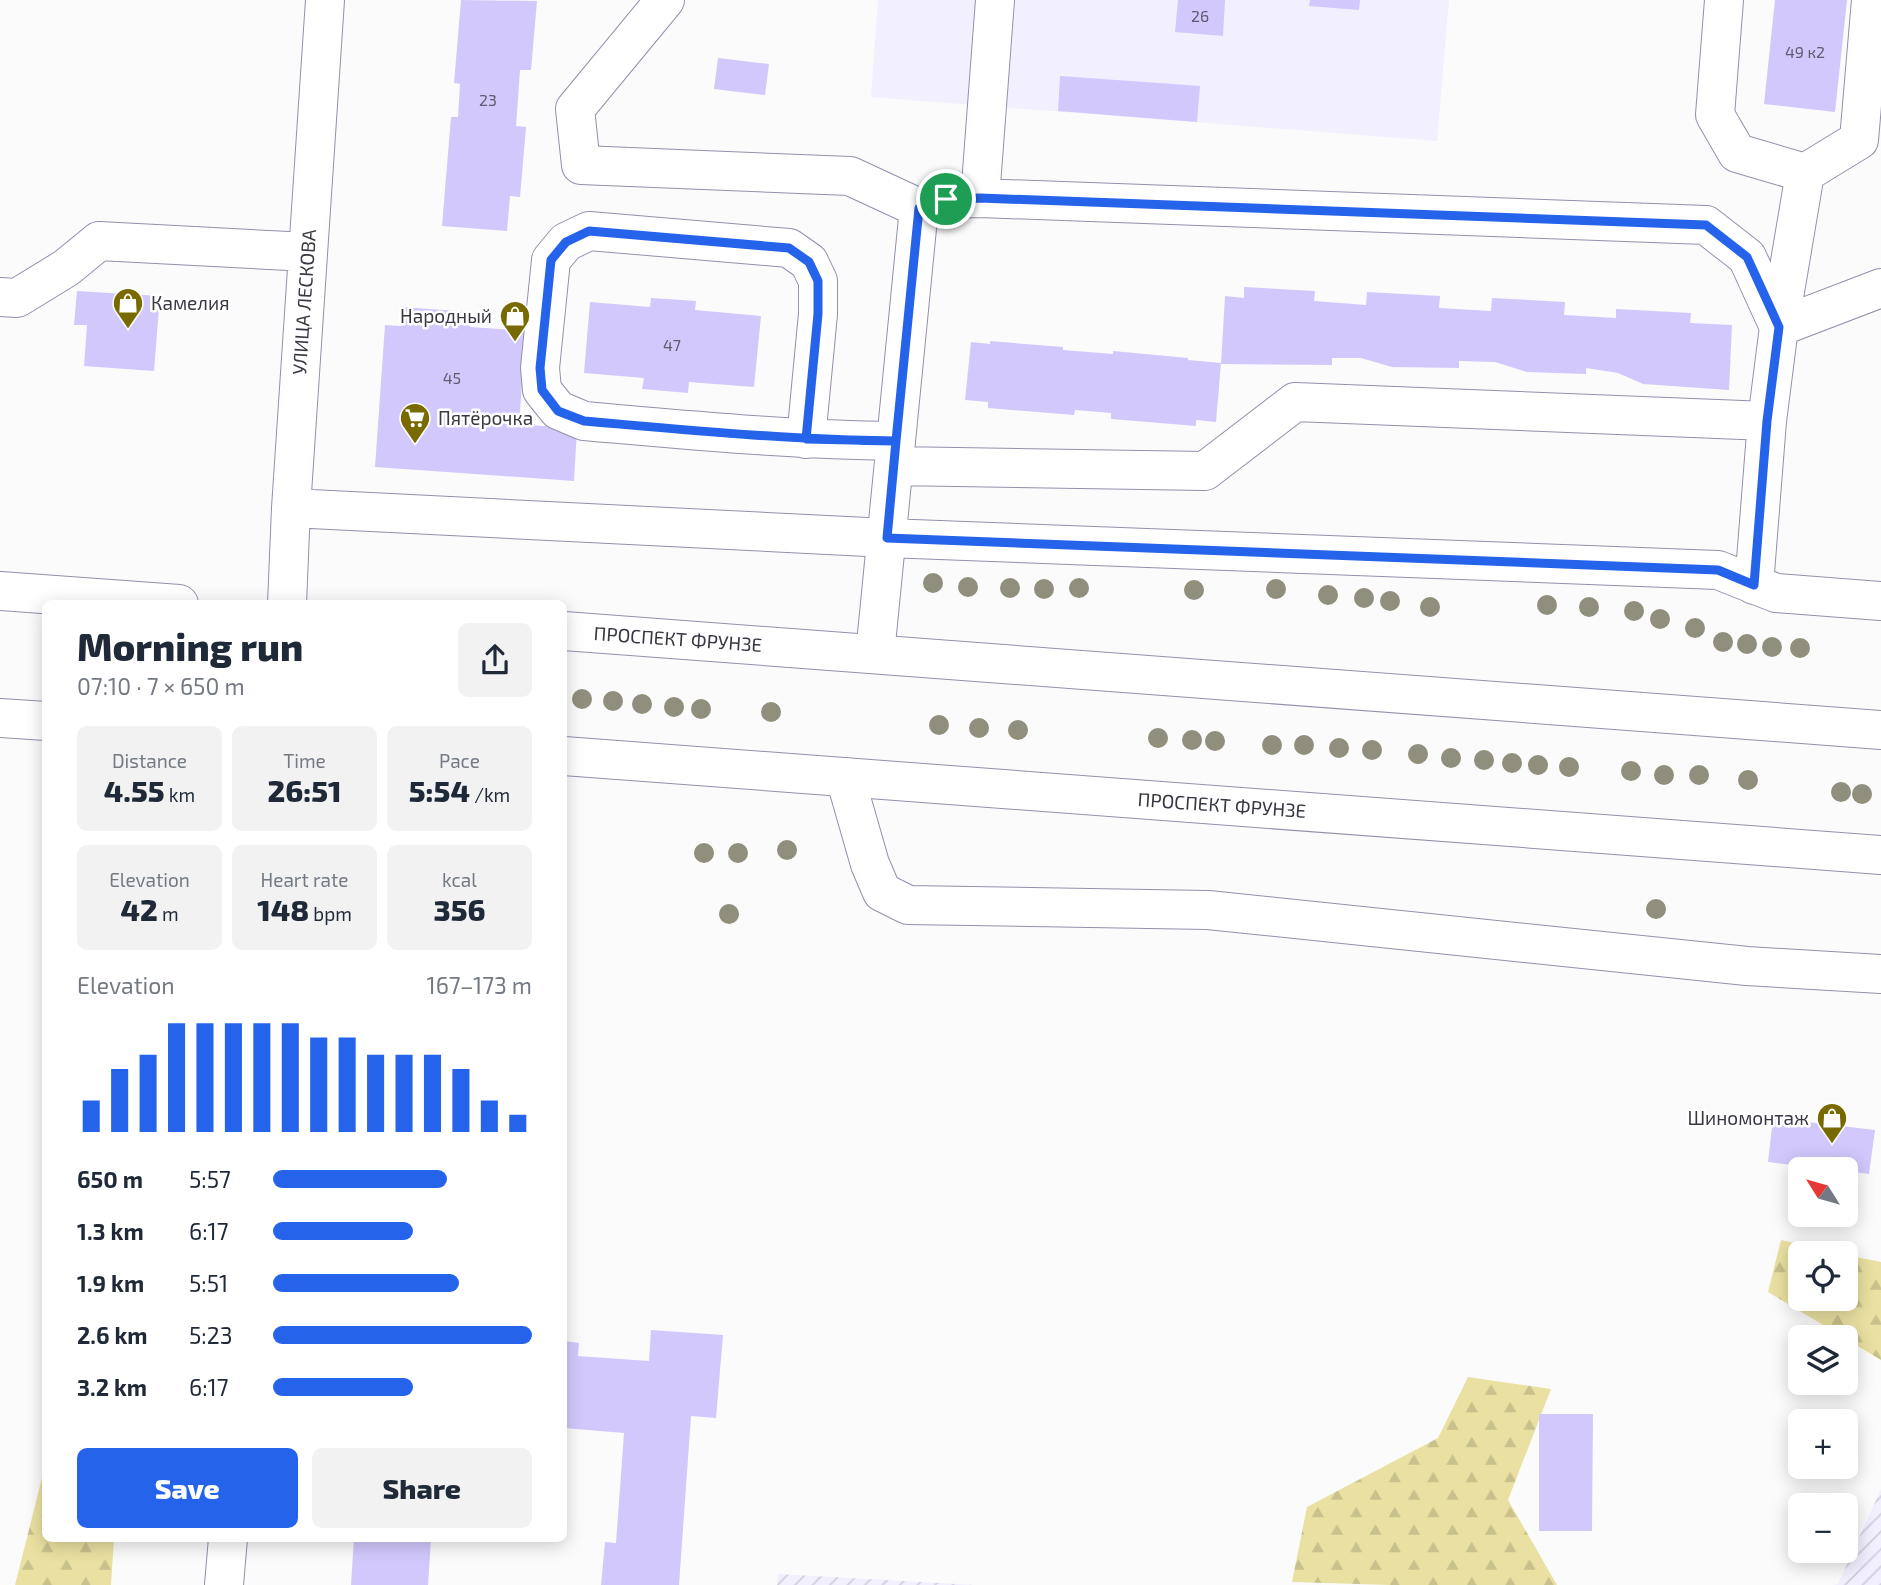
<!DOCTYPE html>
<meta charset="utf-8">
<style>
body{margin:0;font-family:"Exo 2",sans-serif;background:#f2f2f3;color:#1f2937;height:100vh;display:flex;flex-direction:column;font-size:26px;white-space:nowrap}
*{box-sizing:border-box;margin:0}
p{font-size:23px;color:#747a83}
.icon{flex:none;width:38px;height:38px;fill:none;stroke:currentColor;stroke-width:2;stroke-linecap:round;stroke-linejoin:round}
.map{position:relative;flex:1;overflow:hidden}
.side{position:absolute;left:42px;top:600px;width:525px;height:942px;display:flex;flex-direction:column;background:#fff;border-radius:10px;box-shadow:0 4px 18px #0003}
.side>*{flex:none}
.needle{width:46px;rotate:307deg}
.tools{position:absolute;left:1788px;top:1157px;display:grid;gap:14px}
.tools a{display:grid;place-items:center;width:70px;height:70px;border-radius:10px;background:#fff;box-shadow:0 4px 18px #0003;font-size:35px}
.pin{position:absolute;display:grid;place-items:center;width:60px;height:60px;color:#fff;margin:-30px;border:4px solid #fff;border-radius:50%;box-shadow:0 2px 7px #0007}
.round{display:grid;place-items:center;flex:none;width:74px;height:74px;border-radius:10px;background:#f2f2f3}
.summary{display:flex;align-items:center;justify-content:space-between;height:119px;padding:0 35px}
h1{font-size:38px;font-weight:800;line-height:52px}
.stats{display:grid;grid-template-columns:repeat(3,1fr);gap:10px;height:119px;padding:7px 35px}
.stats div{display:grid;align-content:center;border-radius:10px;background:#f2f2f3;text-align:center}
.stats b{font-size:30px;font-weight:800}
.stats small{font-size:19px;font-weight:400}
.stats p{font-size:19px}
.chart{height:196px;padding:14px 35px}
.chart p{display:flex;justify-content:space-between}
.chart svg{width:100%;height:126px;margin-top:7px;stroke:#2563eb;stroke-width:6}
.cta{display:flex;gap:14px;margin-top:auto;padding:14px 35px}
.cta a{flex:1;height:80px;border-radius:10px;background:#2563eb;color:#fff;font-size:28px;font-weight:800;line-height:80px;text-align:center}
.cta a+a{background:#f2f2f3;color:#1f2937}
ul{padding:0 35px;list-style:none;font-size:23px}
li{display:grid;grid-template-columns:112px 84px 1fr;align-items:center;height:52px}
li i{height:18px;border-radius:9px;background:#2563eb}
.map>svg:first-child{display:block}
</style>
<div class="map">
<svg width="1881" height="1585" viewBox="0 0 1881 1585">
<defs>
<pattern id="industrial-furrows" width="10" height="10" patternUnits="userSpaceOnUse" patternTransform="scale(1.75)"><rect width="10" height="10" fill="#f2efff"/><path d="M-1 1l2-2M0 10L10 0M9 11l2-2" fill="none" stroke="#d0cedc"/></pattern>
<pattern id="forest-firs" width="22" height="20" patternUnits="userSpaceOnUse" patternTransform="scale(1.75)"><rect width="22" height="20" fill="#eae0a1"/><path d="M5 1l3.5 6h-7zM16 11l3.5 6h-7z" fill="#c9c18c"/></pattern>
</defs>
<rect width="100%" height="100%" fill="#fbfbfb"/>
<path fill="#f2efff" d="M878,0H1449L1437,141L871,97Z"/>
<path fill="url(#industrial-furrows)" d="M1881,1489V1585H1832L1838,1584Z
M778,1574L975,1585H777Z"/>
<path fill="url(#forest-firs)" d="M1781,1240L1839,1253H1801V1298H1846V1255L1881,1262V1360L1846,1339V1337H1843L1768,1292Z
M1468,1377L1551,1389L1508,1500L1557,1585H1390L1292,1582L1307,1507L1438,1438Z
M45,1466L46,1538H114L111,1585H15Z"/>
<path fill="#d2c8fc" d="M461,0L537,1L531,70H520L516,126L526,127L520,197L510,196L507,231L442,226L451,117H458L460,84L454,83Z
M1178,0H1225L1223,36L1175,32Z
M1310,0H1360L1359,10L1309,6Z
M1775,0H1847L1835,112L1764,104Z
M718,58L769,64L765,95L714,89Z
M1060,76L1200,86L1197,122L1058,111Z
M1244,287L1315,291L1314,301L1366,305L1367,292L1440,296L1439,308L1491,311L1492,298L1565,302L1564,315L1616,318V309L1691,313L1690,323L1732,325L1729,390L1643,384L1618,373L1586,368V374L1527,372L1495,362L1459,361V368L1392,367L1361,358H1332V365L1221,364L1225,296L1244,298Z
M77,291L160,296L154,371L84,366L87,325H74Z
M651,298L696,301L695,310L761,316L754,387L689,382L688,393L642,389L644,378L584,373L590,302L650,307Z
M402,307L471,312L470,327L526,331L519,424L577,429L574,481L375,467L385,325L401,326Z
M990,341L1063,347V350L1113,354V351L1188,358V360L1221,363L1216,422L1196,420V426L1111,419V413L1075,410L1074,415L988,408V402L965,400L971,342L990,344Z
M1773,1118L1875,1130L1869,1174L1846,1171V1169H1828L1768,1162Z
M651,1330L723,1335L716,1418L691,1416L679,1585H601L605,1542L616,1543L624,1433L564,1428V1341L579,1343L578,1356L649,1361Z
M1539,1414H1593L1592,1531H1539Z
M354,1538H431L428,1585H351Z"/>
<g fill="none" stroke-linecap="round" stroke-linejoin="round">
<g stroke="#948fac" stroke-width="40">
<path id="minor" d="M665,0L575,109L581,165L850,176L919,208
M1724,0L1715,115L1737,153L1805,173L1779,327L1767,421L1754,585
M1805,173L1859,140L1871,0
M980,198L995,0
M0,297L17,298L66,268L99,241L308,252
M806,439L818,314V281L809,262L789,248L589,231L566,242L551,260L540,368L542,390L558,410L584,421C688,430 791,440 896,441
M894,466L1205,471L1295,402L1767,421
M291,508L887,538L1718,570L1776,593L1881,601
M287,604L291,508L325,0
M875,654L919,208L946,199L980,198L1706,225L1747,257L1779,327L1881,288
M845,777L870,864L882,892L908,905L1208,910L1747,966L1881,974
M224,1585L228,1538"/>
</g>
<g stroke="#948fac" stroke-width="40">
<path id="major" d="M0,591L179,604
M564,631L1881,730
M0,718L46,721
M564,756L1881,855"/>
</g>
<use href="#minor" stroke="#fff" stroke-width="38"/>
<use href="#major" stroke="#fff" stroke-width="38"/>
</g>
<g fill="#908e7c">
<circle cx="933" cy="583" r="10"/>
<circle cx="968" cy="587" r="10"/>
<circle cx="1010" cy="588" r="10"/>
<circle cx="1079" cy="588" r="10"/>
<circle cx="1044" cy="589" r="10"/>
<circle cx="1276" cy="589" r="10"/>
<circle cx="1194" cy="590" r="10"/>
<circle cx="1328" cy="595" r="10"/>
<circle cx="1364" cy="598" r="10"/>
<circle cx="1390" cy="601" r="10"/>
<circle cx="1547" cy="605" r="10"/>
<circle cx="1430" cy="607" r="10"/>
<circle cx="1589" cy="607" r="10"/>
<circle cx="1634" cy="611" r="10"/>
<circle cx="1660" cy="619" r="10"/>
<circle cx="1695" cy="628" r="10"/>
<circle cx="1723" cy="642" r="10"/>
<circle cx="1747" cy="644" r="10"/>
<circle cx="1772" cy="647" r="10"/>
<circle cx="1800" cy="648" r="10"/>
<circle cx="582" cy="699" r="10"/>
<circle cx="613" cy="701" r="10"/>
<circle cx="642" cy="704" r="10"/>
<circle cx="674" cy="707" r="10"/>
<circle cx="701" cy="709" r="10"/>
<circle cx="771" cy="712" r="10"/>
<circle cx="939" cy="725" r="10"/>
<circle cx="979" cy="728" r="10"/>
<circle cx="1018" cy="730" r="10"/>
<circle cx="1158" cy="738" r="10"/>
<circle cx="1192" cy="740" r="10"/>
<circle cx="1215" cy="741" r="10"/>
<circle cx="1272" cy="745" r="10"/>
<circle cx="1304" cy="745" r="10"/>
<circle cx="1339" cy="748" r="10"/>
<circle cx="1372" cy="750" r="10"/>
<circle cx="1418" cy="754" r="10"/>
<circle cx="1451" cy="758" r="10"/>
<circle cx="1484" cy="760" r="10"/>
<circle cx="1512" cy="763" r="10"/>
<circle cx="1538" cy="765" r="10"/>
<circle cx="1569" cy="767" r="10"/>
<circle cx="1631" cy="771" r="10"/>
<circle cx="1664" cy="775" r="10"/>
<circle cx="1699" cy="775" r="10"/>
<circle cx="1748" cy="780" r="10"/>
<circle cx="1841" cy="792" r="10"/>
<circle cx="1862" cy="794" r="10"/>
<circle cx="787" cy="850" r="10"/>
<circle cx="704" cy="853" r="10"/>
<circle cx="738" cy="853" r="10"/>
<circle cx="1656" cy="909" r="10"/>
<circle cx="729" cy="914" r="10"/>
</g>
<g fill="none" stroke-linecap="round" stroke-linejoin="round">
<g stroke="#fff" stroke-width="14">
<path id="route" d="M946,199L919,208L896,441C791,440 688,430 584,421L558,411L542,390L540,368L551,260L566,242L589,231L789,248L809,262L818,281V314L806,439L896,441L887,538L1718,570L1754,585L1767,421L1779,327L1747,257L1706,225L980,198L946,199"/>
</g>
<use href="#route" stroke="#2563eb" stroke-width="9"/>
</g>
<defs>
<g id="shop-pin" transform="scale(1.575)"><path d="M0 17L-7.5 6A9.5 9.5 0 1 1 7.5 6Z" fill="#786a01" stroke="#fff"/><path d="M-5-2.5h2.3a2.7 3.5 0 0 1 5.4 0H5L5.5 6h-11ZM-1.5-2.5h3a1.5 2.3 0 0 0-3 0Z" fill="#fff"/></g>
<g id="supermarket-pin" transform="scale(1.575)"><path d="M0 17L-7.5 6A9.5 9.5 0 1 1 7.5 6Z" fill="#786a01" stroke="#fff"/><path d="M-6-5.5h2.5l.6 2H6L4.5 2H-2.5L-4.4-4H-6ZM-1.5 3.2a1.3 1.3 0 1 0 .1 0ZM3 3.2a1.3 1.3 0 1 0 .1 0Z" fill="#fff"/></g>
</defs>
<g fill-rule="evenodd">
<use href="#shop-pin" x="128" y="303"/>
<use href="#shop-pin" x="515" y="316"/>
<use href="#supermarket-pin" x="415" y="418"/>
<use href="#shop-pin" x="1832" y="1118"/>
</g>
<g text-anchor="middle" stroke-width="5" stroke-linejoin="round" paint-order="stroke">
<g font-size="16" fill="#5f5b71">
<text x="1200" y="22">26</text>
<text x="1805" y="58">49 к2</text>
<text x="488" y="106">23</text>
<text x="672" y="351">47</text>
<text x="452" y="384">45</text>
</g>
<g font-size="19" fill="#393743" stroke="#fff">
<text transform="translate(304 302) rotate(-86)" y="7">УЛИЦА ЛЕСКОВА</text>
<text transform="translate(678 639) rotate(4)" y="7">ПРОСПЕКТ ФРУНЗЕ</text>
<text transform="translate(1222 805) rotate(4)" y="7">ПРОСПЕКТ ФРУНЗЕ</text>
</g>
<g font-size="19" fill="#393743" stroke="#fff" text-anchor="start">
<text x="151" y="310">Камелия</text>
<text x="492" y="323" text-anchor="end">Народный</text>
<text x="438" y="425">Пятёрочка</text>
<text x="1809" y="1125" text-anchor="end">Шиномонтаж</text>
</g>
</g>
</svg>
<div class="tools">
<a><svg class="needle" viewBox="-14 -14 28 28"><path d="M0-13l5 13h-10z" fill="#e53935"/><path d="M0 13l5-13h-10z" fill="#747a83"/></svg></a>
<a><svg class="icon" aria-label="locate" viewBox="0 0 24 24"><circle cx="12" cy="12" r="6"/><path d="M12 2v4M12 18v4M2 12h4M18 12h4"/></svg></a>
<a><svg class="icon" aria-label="layers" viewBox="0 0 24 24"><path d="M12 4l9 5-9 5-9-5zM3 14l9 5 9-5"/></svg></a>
<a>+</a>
<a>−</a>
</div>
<div class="pin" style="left:946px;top:199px;background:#1e9e55"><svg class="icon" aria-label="arrive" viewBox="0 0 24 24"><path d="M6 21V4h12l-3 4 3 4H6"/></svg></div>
<section class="side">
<div class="summary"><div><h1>Morning run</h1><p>07:10 · 7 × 650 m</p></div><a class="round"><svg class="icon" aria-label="share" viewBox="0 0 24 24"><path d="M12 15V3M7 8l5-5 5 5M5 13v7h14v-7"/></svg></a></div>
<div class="stats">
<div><p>Distance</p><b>4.55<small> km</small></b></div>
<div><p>Time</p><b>26:51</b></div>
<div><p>Pace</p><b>5:54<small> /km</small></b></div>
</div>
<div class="stats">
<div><p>Elevation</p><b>42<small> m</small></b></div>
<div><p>Heart rate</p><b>148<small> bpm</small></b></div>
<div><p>kcal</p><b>356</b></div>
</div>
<div class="chart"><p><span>Elevation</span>167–173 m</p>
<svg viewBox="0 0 160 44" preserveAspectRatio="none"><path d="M5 44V33M15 44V22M25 44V17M35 44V6M45 44V6M55 44V6M65 44V6M75 44V6M85 44V11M95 44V11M105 44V17M115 44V17M125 44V17M135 44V22M145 44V33M155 44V38"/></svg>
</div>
<ul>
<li><b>650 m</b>5:57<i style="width:67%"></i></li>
<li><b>1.3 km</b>6:17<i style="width:54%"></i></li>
<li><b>1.9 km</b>5:51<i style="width:72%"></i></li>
<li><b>2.6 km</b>5:23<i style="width:100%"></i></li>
<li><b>3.2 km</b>6:17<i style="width:54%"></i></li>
</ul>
<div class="cta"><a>Save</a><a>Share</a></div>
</section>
</div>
